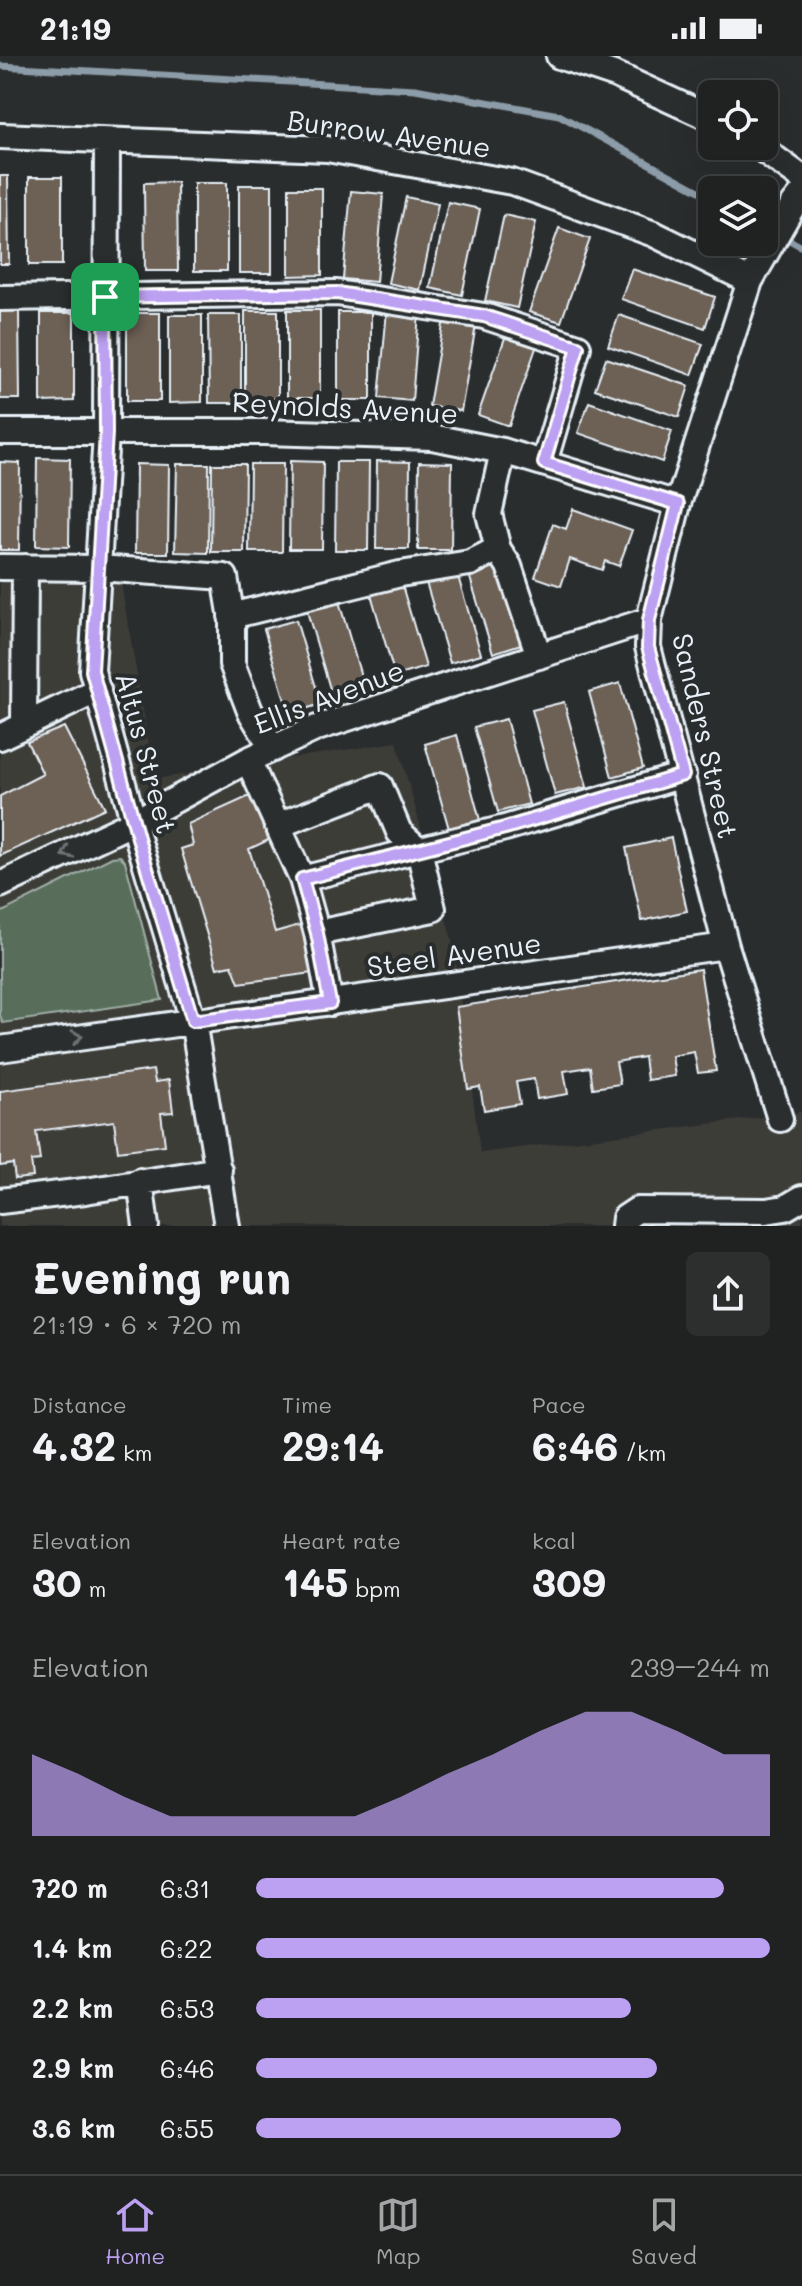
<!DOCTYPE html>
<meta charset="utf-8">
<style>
body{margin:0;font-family:Mali,sans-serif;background:#2d2f2f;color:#f1f3f6;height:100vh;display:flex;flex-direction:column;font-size:30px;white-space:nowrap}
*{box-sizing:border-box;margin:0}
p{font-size:26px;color:#a2a4a5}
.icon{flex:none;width:44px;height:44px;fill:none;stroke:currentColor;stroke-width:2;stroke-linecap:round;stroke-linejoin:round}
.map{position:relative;height:1170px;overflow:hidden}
.details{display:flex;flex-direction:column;background:#202222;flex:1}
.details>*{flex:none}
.controls{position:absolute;left:698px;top:24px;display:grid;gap:16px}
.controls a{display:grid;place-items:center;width:80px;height:80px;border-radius:12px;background:#202222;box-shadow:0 8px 32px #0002,0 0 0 2px #3d3f40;font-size:40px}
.pin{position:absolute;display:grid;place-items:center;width:68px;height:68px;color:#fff;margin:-34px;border-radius:16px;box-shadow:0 4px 12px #0006}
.round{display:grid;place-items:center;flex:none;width:84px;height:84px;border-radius:12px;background:#2d2f2f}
.headline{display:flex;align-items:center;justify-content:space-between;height:136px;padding:0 32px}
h1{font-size:44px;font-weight:700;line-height:60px}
.figures{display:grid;grid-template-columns:repeat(3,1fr);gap:12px;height:136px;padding:8px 32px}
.figures div{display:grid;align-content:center}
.figures b{font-size:40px;font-weight:700}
.figures small{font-size:22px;font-weight:400}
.figures p{font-size:22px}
.chart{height:224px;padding:16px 32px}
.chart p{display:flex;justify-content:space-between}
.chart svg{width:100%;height:144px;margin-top:8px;fill:#bca0f2;opacity:.7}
ul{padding:0 32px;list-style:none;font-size:26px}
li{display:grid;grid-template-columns:128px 96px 1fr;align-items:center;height:60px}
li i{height:20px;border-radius:10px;background:#bca0f2}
.status{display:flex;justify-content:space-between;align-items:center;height:56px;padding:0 40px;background:#202222;direction:ltr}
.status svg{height:22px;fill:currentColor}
.dock{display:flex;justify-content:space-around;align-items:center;height:112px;border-top:2px solid #3d3f40;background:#202222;font-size:22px;color:#a2a4a5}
.dock a{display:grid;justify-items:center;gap:4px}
.dock .current{color:#bca0f2}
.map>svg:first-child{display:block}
</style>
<div class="status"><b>21:19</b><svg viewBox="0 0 49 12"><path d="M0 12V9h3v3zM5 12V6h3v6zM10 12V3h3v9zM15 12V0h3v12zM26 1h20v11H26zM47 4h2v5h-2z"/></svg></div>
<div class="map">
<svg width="802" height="1170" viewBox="0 0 802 1170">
<rect width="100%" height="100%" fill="#2a2d2e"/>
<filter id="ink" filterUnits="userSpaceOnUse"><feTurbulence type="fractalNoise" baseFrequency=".0125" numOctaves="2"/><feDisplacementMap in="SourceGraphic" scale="16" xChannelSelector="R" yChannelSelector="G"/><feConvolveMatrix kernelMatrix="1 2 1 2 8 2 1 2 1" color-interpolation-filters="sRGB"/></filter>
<g filter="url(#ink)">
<path fill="#3e3c39" d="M120,522L155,723L397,686L454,892L480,1097L802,1056V1170H0V524Z"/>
<path fill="#586e5a" stroke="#a0b0a9" stroke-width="2" d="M120,800L125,805L162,944L3,967L0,959V857L112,801Z"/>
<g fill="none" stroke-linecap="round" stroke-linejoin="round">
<path stroke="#8c9ca8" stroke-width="7" d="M0,10L415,33L559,59L712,142
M764,170L802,191"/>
</g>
<path fill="#6d6054" stroke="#e8f1f8" stroke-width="2" d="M0,120H8L9,208H0Z
M29,121H62V209H29Z
M177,126L178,215H145L144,127Z
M194,127H227V215H194Z
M239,129H272V217H239Z
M289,132H322V219L289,220Z
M351,135L383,138L376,226L343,223Z
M406,141L438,148L420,234L388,227Z
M448,146L480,153L462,239L430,232Z
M504,159L536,166L517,252L485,245Z
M559,172L590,183L561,266L529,256Z
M632,213L715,241L705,272L621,243Z
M287,254H320V342H287Z
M387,254L419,257L412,345L379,342Z
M0,255H19L20,343H0Z
M245,255H278V343H245Z
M338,256H371V344H338Z
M41,257H74V345L41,346Z
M127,257H160V345H127Z
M169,259H202V346L169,347Z
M208,259H241V347H209Z
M619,259L703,288L692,319L608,290Z
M444,263L476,269L461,355L429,350Z
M507,276L538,286L509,370L478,359Z
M606,302L689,330L679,361L595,333Z
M589,346L672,375L662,406L578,377Z
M37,402L70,403L69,491L36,490Z
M290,405L323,406L322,493H289Z
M377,405L410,406L409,493H376Z
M0,406L20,407L19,494H0Z
M336,406H369L368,494H335Z
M419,406L452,407L451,494H418Z
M136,408L169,409L168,497H135Z
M177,408H209L208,497L175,496Z
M212,408H245L244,496H211Z
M250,408H283L282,496H249Z
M573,453L632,474L619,510L605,505L602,514L570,503L561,530L535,521L553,468L566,473Z
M499,503L524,587L493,597L467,512Z
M456,514L481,598L450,607L425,523Z
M401,526L426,611L395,620L370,535Z
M338,542L363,627L331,636L306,552Z
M296,564L321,648L289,658L264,573Z
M620,627L643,712L612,721L589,636Z
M564,646L587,731L555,739L532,654Z
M506,663L529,748L498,756L474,671Z
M64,671L105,752L0,800V740L43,718L27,686Z
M457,679L480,764L449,773L425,688Z
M252,739L277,780L249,793L275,876L310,866L320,916L239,927L232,909L217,912L181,793L193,789L188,768Z
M671,782L687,855L642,865L626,792Z
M700,913L716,1015L698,1017L694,996L672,1000L675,1020L647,1024L644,1001L616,1006L620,1028L593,1032L590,1011L564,1015L568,1038L537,1043L534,1023L516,1026L520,1048L484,1054L480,1031L468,1033L456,951Z
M153,1014L155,1026L169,1024L173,1056L161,1057L165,1089L118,1095L114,1065L36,1075L40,1104L31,1105L33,1121L15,1123L13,1108L0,1110V1035Z"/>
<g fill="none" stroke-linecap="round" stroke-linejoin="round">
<g stroke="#e8f1f8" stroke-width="30">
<path id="minor" d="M559,0L616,19L712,63
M0,80L327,93L512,126L654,178L750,225
M107,85L106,377L92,615L140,789L193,965L227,1170
M758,90L802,122
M0,242L337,237L484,260L578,291L544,407
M0,376H264L432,381L503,395L678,448
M503,395L489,458L498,493L509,510L539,600
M0,511L98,512L225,521L232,563V608L250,655L273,693
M231,560L400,518L470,507L498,493
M24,669L25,511
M0,681L98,634
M248,704L302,823L317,877L330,947
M279,769L380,730L399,776L419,794L433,853L317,877
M302,823L505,772L683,719
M0,829L134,766L248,704L317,672L649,564
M0,993L726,890
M780,1063L726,890L648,591L649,564L678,448L750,225L794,148L802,138
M140,1125L146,1170
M0,1145L85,1135L219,1114
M624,1170L625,1162L637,1154L766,1155L785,1152L802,1142"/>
</g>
<use href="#minor" stroke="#2a2d2e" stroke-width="24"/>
</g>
<defs><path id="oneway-chevron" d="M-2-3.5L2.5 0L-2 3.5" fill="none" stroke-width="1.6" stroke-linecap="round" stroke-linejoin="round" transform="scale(2)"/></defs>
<g stroke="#6c7275">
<use href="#oneway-chevron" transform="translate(67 797) rotate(155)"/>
<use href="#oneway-chevron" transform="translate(77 981) rotate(-8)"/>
</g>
</g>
<g fill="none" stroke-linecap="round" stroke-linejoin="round" filter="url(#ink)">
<g stroke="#fff" stroke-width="16">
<path id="route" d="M337,237L484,260L578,291L544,407L678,448L649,564L648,591L683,719L505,772L302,823L317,877L330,947L193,965L140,789L92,615L106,377L105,241Z"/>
</g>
<use href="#route" stroke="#bca0f2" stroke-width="10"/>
</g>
<g text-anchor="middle" stroke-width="8" stroke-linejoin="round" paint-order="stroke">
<g font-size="28" fill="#e8f1f8" stroke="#2a2d2e">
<text transform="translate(389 78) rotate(8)" y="10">Burrow Avenue</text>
<text transform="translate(345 352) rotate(3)" y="10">Reynolds Avenue</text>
<text transform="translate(329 641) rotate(-21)" y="10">Ellis Avenue</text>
<text transform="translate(705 680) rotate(77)" y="10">Sanders Street</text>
<text transform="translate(146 697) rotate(75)" y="10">Altus Street</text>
<text transform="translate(454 899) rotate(-8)" y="10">Steel Avenue</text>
</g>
</g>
</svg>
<div class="controls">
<a><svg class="icon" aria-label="locate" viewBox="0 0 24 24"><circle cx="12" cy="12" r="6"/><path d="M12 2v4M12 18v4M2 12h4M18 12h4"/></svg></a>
<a><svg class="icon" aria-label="layers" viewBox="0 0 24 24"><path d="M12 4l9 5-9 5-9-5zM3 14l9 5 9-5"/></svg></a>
</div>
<div class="pin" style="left:105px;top:241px;background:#1e9e55"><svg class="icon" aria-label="arrive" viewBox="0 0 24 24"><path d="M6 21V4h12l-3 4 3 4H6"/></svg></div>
</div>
<section class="details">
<div class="headline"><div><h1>Evening run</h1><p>21:19 · 6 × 720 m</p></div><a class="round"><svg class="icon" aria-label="share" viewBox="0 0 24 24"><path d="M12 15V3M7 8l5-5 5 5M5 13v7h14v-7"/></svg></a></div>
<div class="figures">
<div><p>Distance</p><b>4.32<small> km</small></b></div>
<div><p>Time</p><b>29:14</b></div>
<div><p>Pace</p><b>6:46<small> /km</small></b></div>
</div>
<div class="figures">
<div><p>Elevation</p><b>30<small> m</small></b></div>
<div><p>Heart rate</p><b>145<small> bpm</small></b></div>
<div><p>kcal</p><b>309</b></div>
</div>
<div class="chart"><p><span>Elevation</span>239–244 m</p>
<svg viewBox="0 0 160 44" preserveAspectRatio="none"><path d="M0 44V19L10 25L20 32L30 38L40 38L50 38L60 38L70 38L80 32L90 25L100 19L110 12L120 6L130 6L140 12L150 19L160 19V44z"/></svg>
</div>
<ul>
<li><b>720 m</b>6:31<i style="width:91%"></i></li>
<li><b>1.4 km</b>6:22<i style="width:100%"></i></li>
<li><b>2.2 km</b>6:53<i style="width:73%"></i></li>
<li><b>2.9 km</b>6:46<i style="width:78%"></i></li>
<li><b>3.6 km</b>6:55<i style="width:71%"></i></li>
</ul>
</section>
<nav class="dock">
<a class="current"><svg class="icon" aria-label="home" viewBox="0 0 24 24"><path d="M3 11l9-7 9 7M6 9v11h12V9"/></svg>Home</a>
<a><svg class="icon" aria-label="map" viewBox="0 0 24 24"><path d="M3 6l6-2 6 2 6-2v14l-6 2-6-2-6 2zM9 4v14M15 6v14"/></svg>Map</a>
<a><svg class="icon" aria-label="saved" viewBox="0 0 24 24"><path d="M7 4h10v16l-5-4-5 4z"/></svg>Saved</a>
</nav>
